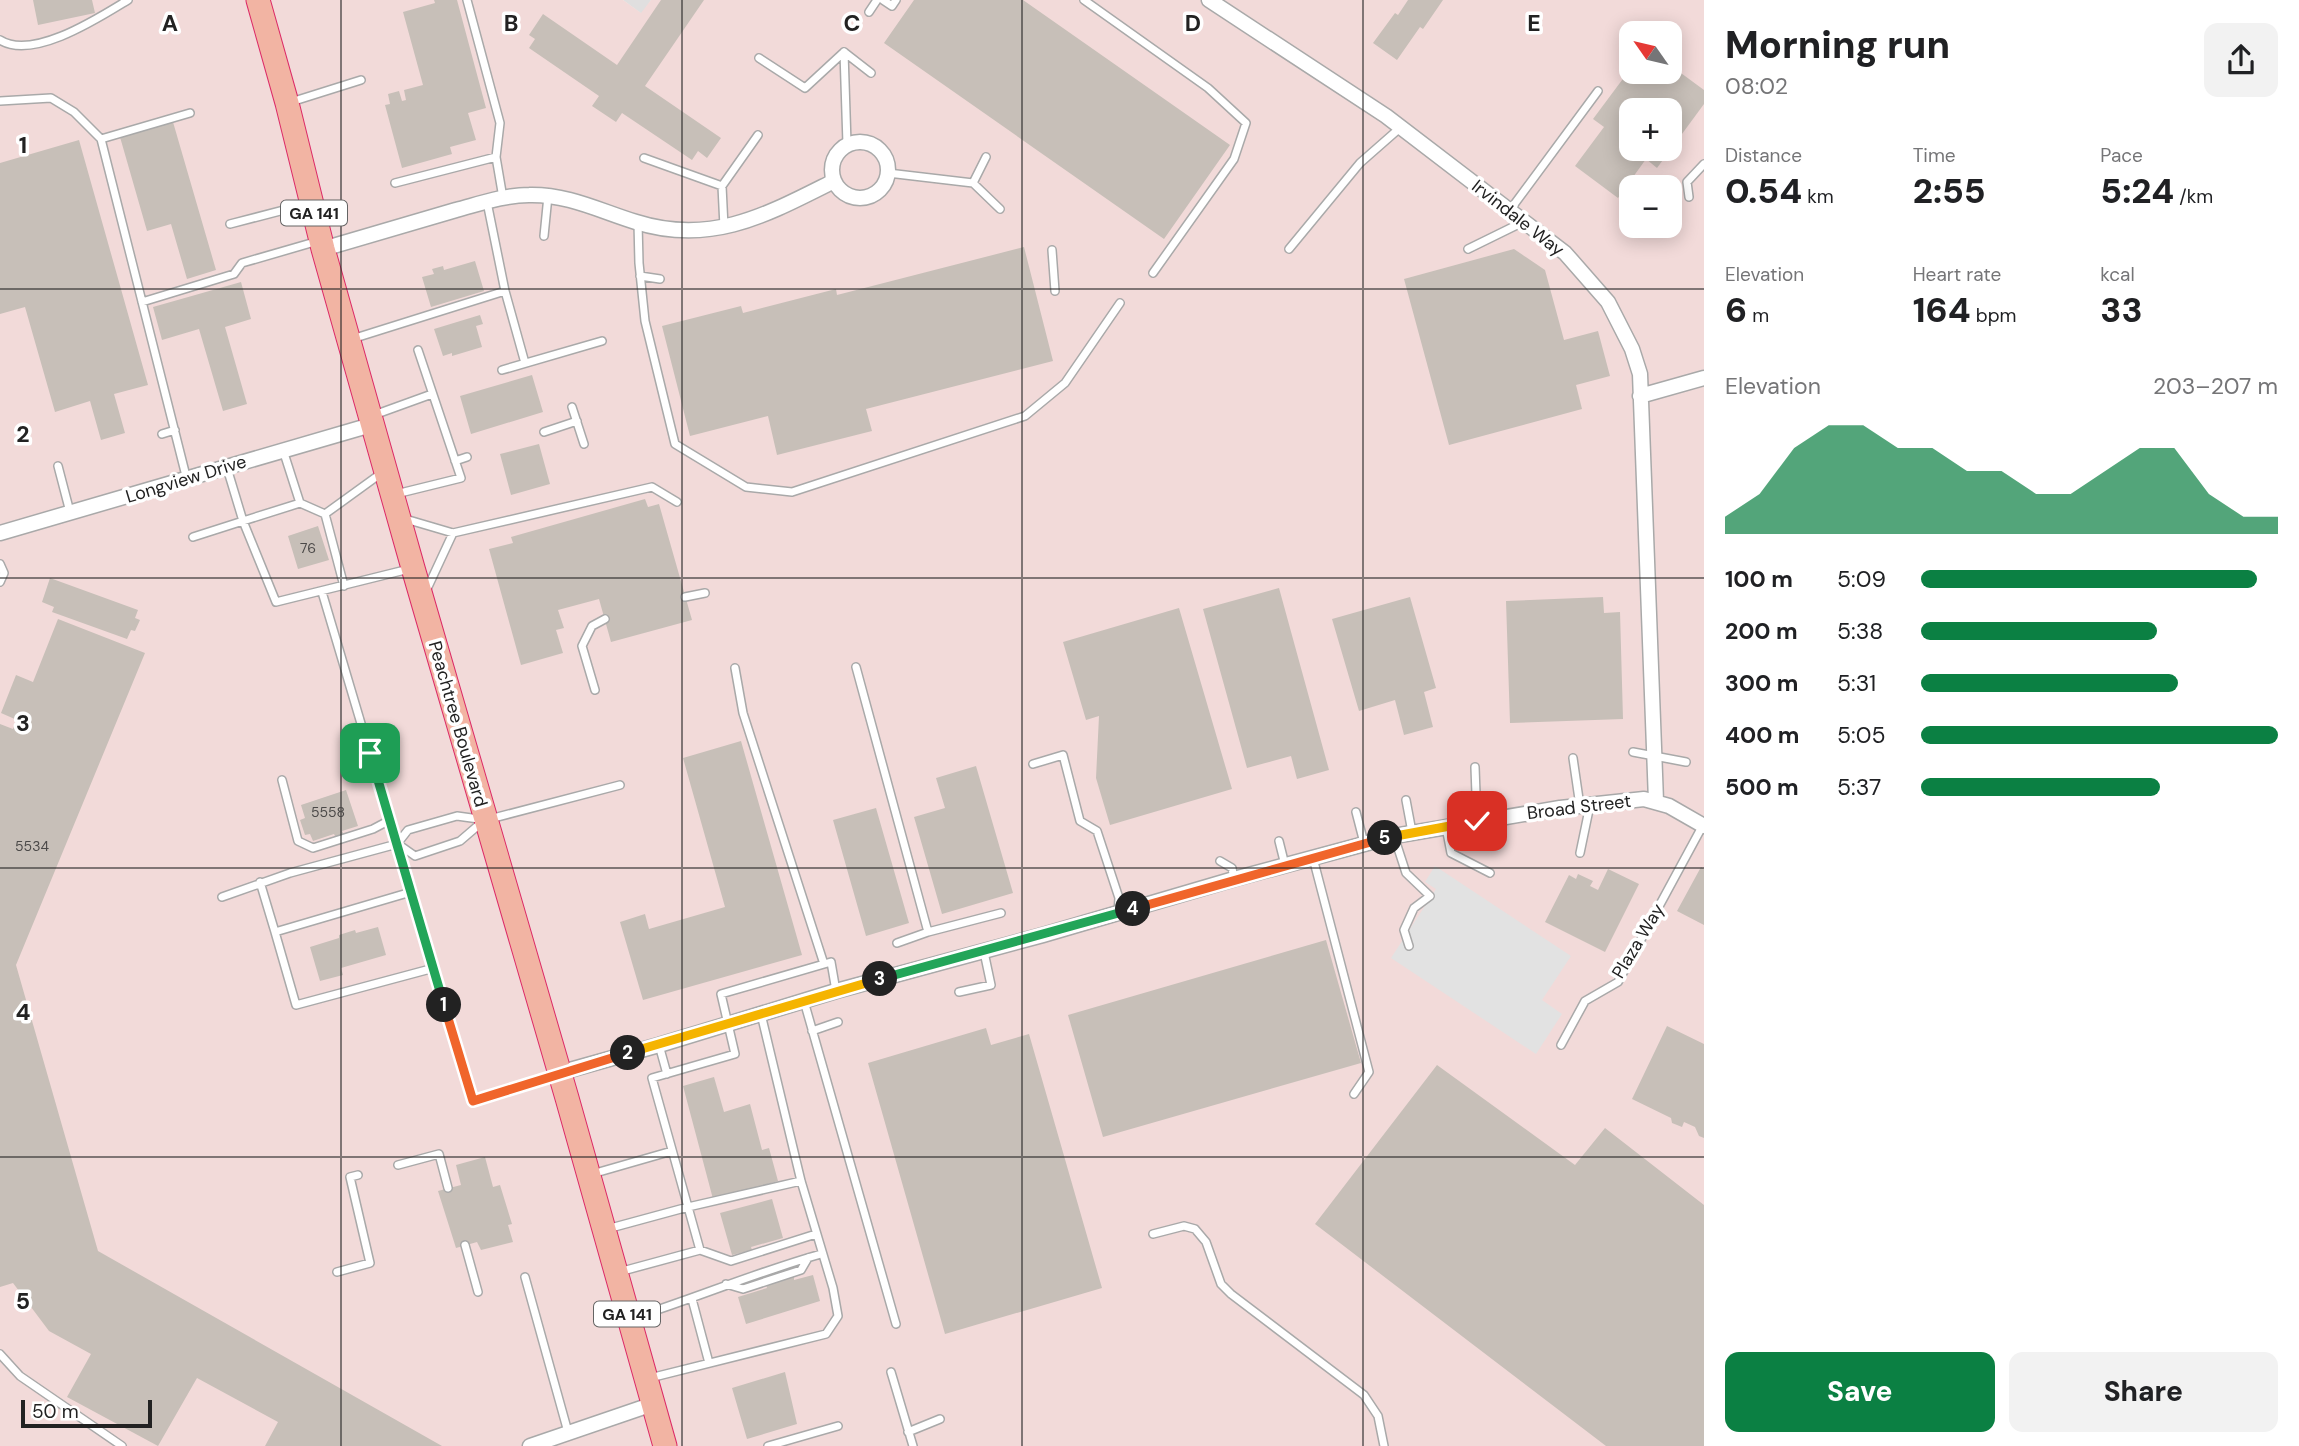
<!DOCTYPE html>
<meta charset="utf-8">
<style>
body{margin:0;font-family:"DM Sans",sans-serif;background:#f2f2f2;color:#202124;height:100vh;display:flex;flex-direction:column;font-size:26px;white-space:nowrap}
*{box-sizing:border-box;margin:0}
p{font-size:23px;color:#757577}
.icon{flex:none;width:38px;height:38px;fill:none;stroke:currentColor;stroke-width:2;stroke-linecap:round;stroke-linejoin:round}
.map{position:relative;flex:1;overflow:hidden}
.side{display:flex;flex-direction:column;background:#fff;width:595px}
.side>*{flex:none}
.needle{width:46px;rotate:304deg}
.controls{position:absolute;left:1619px;top:21px;display:grid;gap:14px}
.controls a{display:grid;place-items:center;width:63px;height:63px;border-radius:14px;background:#fff;box-shadow:0 4px 18px #0003;font-size:35px}
.scale{position:absolute;left:21px;bottom:18px;width:131px;box-sizing:border-box;padding-left:7px;border:4px solid #222;border-top:0;font-size:19px;line-height:24px;white-space:nowrap;color:#222;-webkit-text-stroke:5px #fff;paint-order:stroke}
.pin{position:absolute;display:grid;place-items:center;width:60px;height:60px;color:#fff;margin:-30px;border-radius:14px;box-shadow:0 4px 10px #0006}
.km{position:absolute;width:35px;height:35px;margin:-18px;border-radius:50%;background:#222;color:#fff;font-size:19px;line-height:35px;text-align:center}
.round{display:grid;place-items:center;flex:none;width:74px;height:74px;border-radius:14px;background:#f2f2f2}
.overview{display:flex;align-items:center;justify-content:space-between;height:119px;padding:0 21px}
h1{font-size:38px;font-weight:800;line-height:52px}
.metrics{display:grid;grid-template-columns:repeat(3,1fr);gap:10px;height:119px;padding:7px 21px}
.metrics div{display:grid;align-content:center}
.metrics b{font-size:35px;font-weight:800}
.metrics small{font-size:19px;font-weight:400}
.metrics p{font-size:19px}
.chart{height:196px;padding:14px 21px}
.chart p{display:flex;justify-content:space-between}
.chart svg{width:100%;height:126px;margin-top:7px;fill:#0b8043;opacity:.7}
.button{display:flex;gap:14px;margin-top:auto;padding:14px 21px}
.button a{flex:1;height:80px;border-radius:14px;background:#0b8043;color:#fff;font-size:28px;font-weight:800;line-height:80px;text-align:center}
.button a+a{background:#f2f2f2;color:#202124}
ul{padding:0 21px;list-style:none;font-size:23px}
li{display:grid;grid-template-columns:112px 84px 1fr;align-items:center;height:52px}
li i{height:18px;border-radius:9px;background:#0b8043}
main{display:flex;flex:1;min-height:0}
.map>svg:first-child{display:block}
</style>
<main>
<div class="map">
<svg width="1704" height="1446" viewBox="0 0 1704 1446">
<rect width="100%" height="100%" fill="#f2efe9"/>
<path fill="#e0dfdf" d="M623,0H651L642,14Z"/>
<path fill="#f2dad9" fill-rule="evenodd" d="M0,0H623L641,13L651,0H1704V1446H0ZM1631,33H1670V72H1631ZM1631,110H1670V149H1631ZM1631,187H1670V226H1631Z"/>
<path fill="#e2e2e2" d="M1435,866L1571,956L1542,1000L1562,1014L1536,1054L1391,958L1436,889L1425,882Z"/>
<path fill="#c7bfb8" fill-rule="evenodd" d="M33,0H92L95,13L38,25Z
M434,0H457L486,108L468,113L476,140L450,147L452,154L402,168L385,105L390,104L388,94L399,91L402,101L406,100L404,90L423,85L403,12L435,3Z
M661,0H704L645,86L721,138L707,158L698,151L692,160L622,113L616,122L592,106L599,96L529,48L535,39L529,35L543,14L617,65Z
M914,0H1023L1230,145L1164,239L884,43Z
M1408,0H1443L1423,29L1420,27L1397,60L1373,43L1395,13L1398,15Z
M1670,65L1704,90V104L1657,168L1646,159L1618,198L1575,166L1604,127L1593,119L1631,68V72H1670ZM1631,110H1670V149H1631Z
M173,122L216,270L187,279L171,224L147,231L120,137Z
M79,140L148,385L114,394L125,433L101,440L90,401L55,412L25,307L0,314V163Z
M1024,247L1053,361L866,409L872,431L777,455L768,416L690,436L662,326L741,306L743,313L836,289L837,295Z
M1514,249L1545,270L1564,340L1598,331L1610,376L1576,385L1582,409L1449,445L1404,279Z
M475,261L484,291L431,307L422,277L434,274L432,269L443,266L444,270Z
M241,282L251,319L225,327L247,404L223,411L199,329L162,340L153,307Z
M480,315L483,324L476,326L482,347L452,356V353L443,356L434,329Z
M532,375L543,412L471,434L460,396Z
M539,444L550,484L511,495L500,454Z
M645,499L648,507L659,504L692,620L611,642L599,599L558,610L564,628L556,630L563,653L521,665L489,549L513,543L511,537Z
M318,526L329,560L298,569L288,536Z
M50,578L138,610L135,618L140,620L135,631L131,630L127,639L52,612L54,607L42,602Z
M1279,588L1329,770L1297,779L1291,756L1247,768L1203,609Z
M1410,597L1436,688L1424,692L1433,727L1404,735L1395,700L1359,711L1332,619Z
M1603,597L1604,613L1620,612L1623,719L1510,723L1506,601Z
M1179,608L1232,789L1110,825L1096,778L1099,716L1086,720L1063,642Z
M58,619L145,653L16,965L98,1251L442,1446H265L278,1422L197,1378L158,1446L67,1397L91,1354L49,1331L13,1283L0,1287V724L13,729L17,720L1,713L16,675L33,682Z
M741,741L802,955L643,1000L620,922L645,914L649,929L725,907L683,758Z
M976,766L1013,893L942,914L914,817L945,808L936,778Z
M346,790L358,826L342,831L344,835L336,838L334,834L313,841L310,834L305,835L300,820L305,818L301,805Z
M876,808L909,923L866,936L833,820Z
M1701,867L1704,869V925L1677,911Z
M1608,869L1639,884L1605,952L1545,922L1569,875L1576,879L1578,874L1593,881L1590,886L1598,890Z
M378,927L386,955L341,968L343,975L320,981L310,947L339,938V935L355,930L356,933Z
M1326,940L1361,1063L1103,1137L1068,1015Z
M1667,1026L1704,1044V1138L1699,1136L1695,1127L1684,1122L1682,1127L1672,1123L1671,1118L1632,1099Z
M986,1028L991,1045L1029,1034L1102,1288L945,1334L868,1063Z
M1437,1065L1575,1165L1605,1128L1704,1205V1446H1606L1315,1224Z
M714,1077L724,1112L750,1104L762,1150L769,1148L778,1181L713,1199L683,1086Z
M485,1157L493,1187L500,1185L512,1224L508,1225L513,1242L481,1250L477,1242L456,1248L438,1191L461,1185L456,1165Z
M772,1199L783,1238L751,1247L752,1250L732,1255L720,1213Z
M813,1275L820,1301L746,1324L738,1297L767,1288L766,1284L794,1276V1280Z
M785,1372L797,1424L747,1439L732,1388Z"/>
<g fill="none" stroke-linecap="round" stroke-linejoin="round">
<g stroke="#a9a9a9" stroke-width="10">
<path id="service" d="M467,0L500,123L496,157
M883,0L892,6L896,0
M1084,0L1208,88L1246,123L1234,159L1153,273
M869,12L877,0
M0,40C33,61 100,17 128,0
M844,52L847,144
M844,52L871,73
M759,58L805,88L844,52
M0,101L51,98L74,112L101,139L187,480
M291,102L361,80
M101,139L190,113
M644,158L722,186L758,135
M888,173L973,183L1000,209
M395,183L496,157L503,198
M973,183L986,157
M722,186L724,227
M1689,197L1687,182L1704,164
M487,202L505,291L525,363
M1510,210L1598,91
M638,223L639,263L645,321L675,444L746,487L792,492L1025,416L1065,383L1120,303
M230,224L307,204
M544,236L548,196
M1289,249L1360,163L1401,127
M1468,249L1523,222
M1052,250L1055,291
M640,276L660,279
M142,302L234,274L242,263L318,241
M352,339L505,291
M502,370L602,341
M572,407L584,444
M374,415L432,394
M544,432L577,421
M162,434L175,430
M283,450L300,503L325,514
M455,461L467,457
M58,466L70,512
M227,468L243,521L300,503
M396,494L461,478L418,350
M402,518L453,533L652,487L677,502
M193,537L243,521L276,602L409,569
M0,564L4,573L0,582
M344,586L325,514L383,472
M427,589L453,533
M322,592L473,1101L556,1074
M685,597L705,593
M856,667L928,932
M735,668L743,713L824,964
M595,690L582,646L592,626L605,619
M1633,752L1686,762
M1573,758L1580,806
M1033,764L1063,755L1080,821L1097,831L1119,898L1118,913
M1475,767L1477,821
M282,780L298,841L313,848L373,829L390,820
M1406,800L1412,832
M1356,812L1364,843
M1446,827L1451,853L1490,873
M1394,836L1406,873L1430,896L1414,908L1404,930L1409,946
M1279,841L1285,865
M398,844L415,856L460,841L481,823
M1580,853L1590,805
M1313,858L1369,1072L1354,1094
M1220,861L1232,868L1234,879
M260,882L275,932
M411,892L275,932L296,1005L434,968
M222,897L290,873L397,844L408,830L457,816L486,820L620,785
M897,943L928,932L1001,913
M959,992L991,985L984,952
M804,1001L896,1324
M812,1031L838,1022
M659,1045L667,1074
M1561,1045L1585,1001L1618,982L1703,825
M398,1165L439,1154L448,1188
M592,1174L672,1151
M607,1229L688,1207L801,1181
M1153,1234L1184,1226L1195,1229L1206,1242L1221,1284L1231,1294L1364,1395L1378,1416L1384,1446
M465,1245L478,1292
M700,1250L652,1078L735,1054L721,994L831,962L836,991
M337,1272L370,1263L350,1177L358,1175
M619,1272L700,1250L731,1261L816,1234
M525,1277L568,1432
M726,1284L743,1289L801,1270L808,1258
M692,1299L709,1363
M633,1318C696,1298 757,1272 821,1254
M0,1354L20,1376L122,1446
M891,1372L913,1446
M650,1378L826,1334L838,1316L833,1288L801,1181L761,1014
M908,1432L940,1419
M768,1446L838,1426"/>
</g>
<g stroke="#a9a9a9" stroke-width="17">
<path id="minor" d="M1209,0L1386,116L1565,253L1608,302L1632,349L1640,374L1656,801
M832 170a28 28 0 1 1 56 0a28 28 0 1 1-56 0Z
M323,249C367,236 411,223 456,210C479,204 504,195 529,195C568,194 600,211 636,222C712,246 768,214 834,181
M1640,396L1704,378
M0,533L371,425
M559,1073L659,1045L836,991L1043,935L1234,879L1394,836L1560,808L1644,799L1669,806L1704,826
M530,1446L653,1404"/>
</g>
<g stroke="#dc2a67" stroke-width="25">
<path id="trunk" d="M258,0L287,103L323,249L413,568L567,1098L665,1446"/>
</g>
<use href="#service" stroke="#fff" stroke-width="7"/>
<use href="#minor" stroke="#fff" stroke-width="14"/>
<use href="#trunk" stroke="#f2b4a3" stroke-width="23"/>
</g>
<g fill="none" stroke-linecap="round" stroke-linejoin="round">
<g stroke="#fff" stroke-width="14">
<path id="split-1" d="M370,753L444,1005"/>
</g>
<g stroke="#fff" stroke-width="14">
<path id="split-2" d="M444,1005L473,1101L628,1053"/>
</g>
<g stroke="#fff" stroke-width="14">
<path id="split-3" d="M628,1053L880,979"/>
</g>
<g stroke="#fff" stroke-width="14">
<path id="split-4" d="M880,979L1133,909"/>
</g>
<g stroke="#fff" stroke-width="14">
<path id="split-5" d="M1133,909L1385,838"/>
</g>
<g stroke="#fff" stroke-width="14">
<path id="split-6" d="M1385,838L1477,821"/>
</g>
<use href="#split-1" stroke="#22a559" stroke-width="9"/>
<use href="#split-2" stroke="#f0652b" stroke-width="9"/>
<use href="#split-3" stroke="#f5b400" stroke-width="9"/>
<use href="#split-4" stroke="#22a559" stroke-width="9"/>
<use href="#split-5" stroke="#f0652b" stroke-width="9"/>
<use href="#split-6" stroke="#f5b400" stroke-width="9"/>
</g>
<path fill="none" stroke="#222" stroke-width="2" stroke-opacity="0.55" d="M341,0V1446M682,0V1446M1022,0V1446M1363,0V1446M0,289H1704M0,578H1704M0,868H1704M0,1157H1704"/>
<g text-anchor="middle" stroke-width="7" stroke-linejoin="round" paint-order="stroke">
<g font-size="14" fill="#4b4948">
<text x="308" y="553">76</text>
<text x="328" y="817">5558</text>
<text x="32" y="851">5534</text>
</g>
<g fill="#fff" stroke="#646464" stroke-width="2">
<rect x="281" y="200.5" width="66" height="25" rx="5"/>
<rect x="594" y="1301.5" width="66" height="25" rx="5"/>
</g>
<g font-size="16" font-weight="bold" fill="#222">
<text x="314" y="219">GA 141</text>
<text x="627" y="1320">GA 141</text>
</g>
<g font-size="18" fill="#222" stroke="#fff">
<text transform="translate(1518 218) rotate(38)" y="6">Irvindale Way</text>
<text transform="translate(186 479) rotate(-17)" y="6">Longview Drive</text>
<text transform="translate(458 724) rotate(74)" y="6">Peachtree Boulevard</text>
<text transform="translate(1579 807) rotate(-7)" y="6">Broad Street</text>
<text transform="translate(1638 941) rotate(-59)" y="6">Plaza Way</text>
</g>
</g>
<g font-size="23" text-anchor="middle" font-weight="bold" fill="#222" stroke="#fff" stroke-width="7" stroke-linejoin="round" paint-order="stroke">
<text x="170" y="31">A</text>
<text x="511" y="31">B</text>
<text x="852" y="31">C</text>
<text x="1193" y="31">D</text>
<text x="1534" y="31">E</text>
<text x="23" y="153">1</text>
<text x="23" y="442">2</text>
<text x="23" y="731">3</text>
<text x="23" y="1020">4</text>
<text x="23" y="1309">5</text>
</g>
</svg>
<div class="controls">
<a><svg class="needle" viewBox="-14 -14 28 28"><path d="M0-13l5 13h-10z" fill="#e53935"/><path d="M0 13l5-13h-10z" fill="#757577"/></svg></a>
<a>+</a>
<a>−</a>
</div>
<div class="scale">50 m</div>
<div class="pin" style="left:370px;top:753px;background:#1e9e55"><svg class="icon" aria-label="arrive" viewBox="0 0 24 24"><path d="M6 21V4h12l-3 4 3 4H6"/></svg></div>
<div class="pin" style="left:1477px;top:821px;background:#d93025"><svg class="icon" aria-label="check" viewBox="0 0 24 24"><path d="M5 12l5 5 9-10"/></svg></div>
<b class="km" style="left:444px;top:1005px">1</b>
<b class="km" style="left:628px;top:1053px">2</b>
<b class="km" style="left:880px;top:979px">3</b>
<b class="km" style="left:1133px;top:909px">4</b>
<b class="km" style="left:1385px;top:838px">5</b>
</div>
<section class="side">
<div class="overview"><div><h1>Morning run</h1><p>08:02</p></div><a class="round"><svg class="icon" aria-label="share" viewBox="0 0 24 24"><path d="M12 15V3M7 8l5-5 5 5M5 13v7h14v-7"/></svg></a></div>
<div class="metrics">
<div><p>Distance</p><b>0.54<small> km</small></b></div>
<div><p>Time</p><b>2:55</b></div>
<div><p>Pace</p><b>5:24<small> /km</small></b></div>
</div>
<div class="metrics">
<div><p>Elevation</p><b>6<small> m</small></b></div>
<div><p>Heart rate</p><b>164<small> bpm</small></b></div>
<div><p>kcal</p><b>33</b></div>
</div>
<div class="chart"><p><span>Elevation</span>203–207 m</p>
<svg viewBox="0 0 160 44" preserveAspectRatio="none"><path d="M0 44V38L10 30L20 14L30 6L40 6L50 14L60 14L70 22L80 22L90 30L100 30L110 22L120 14L130 14L140 30L150 38L160 38V44z"/></svg>
</div>
<ul>
<li><b>100 m</b>5:09<i style="width:94%"></i></li>
<li><b>200 m</b>5:38<i style="width:66%"></i></li>
<li><b>300 m</b>5:31<i style="width:72%"></i></li>
<li><b>400 m</b>5:05<i style="width:100%"></i></li>
<li><b>500 m</b>5:37<i style="width:67%"></i></li>
</ul>
<div class="button"><a>Save</a><a>Share</a></div>
</section>
</main>
